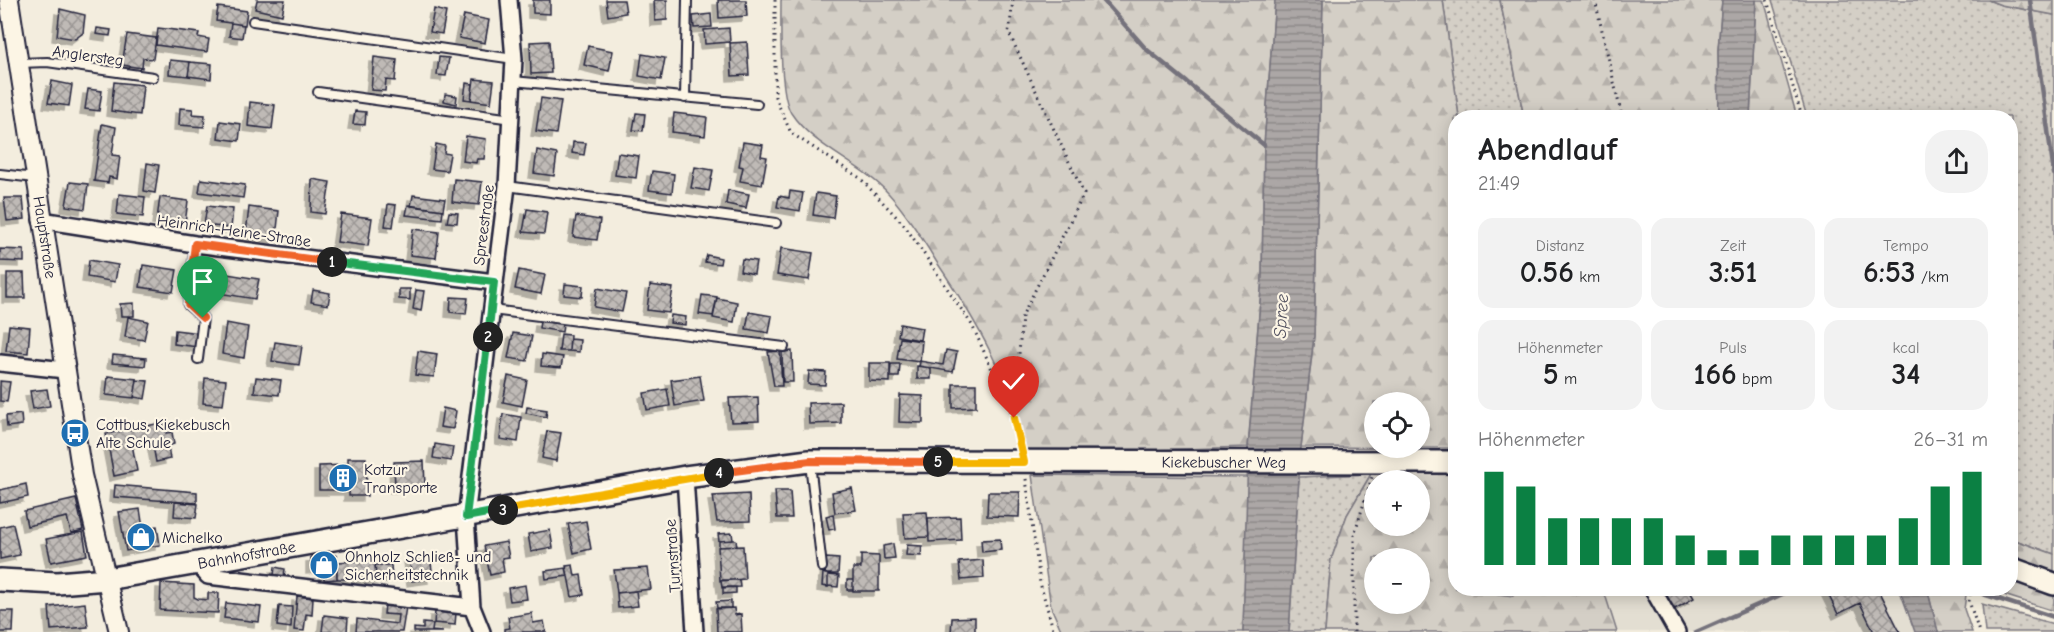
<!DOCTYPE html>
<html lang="de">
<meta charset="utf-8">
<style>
body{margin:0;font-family:"Comic Neue",sans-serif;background:#f2f2f2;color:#202124;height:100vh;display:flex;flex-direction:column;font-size:22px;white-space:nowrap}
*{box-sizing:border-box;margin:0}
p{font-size:20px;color:#757577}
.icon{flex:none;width:33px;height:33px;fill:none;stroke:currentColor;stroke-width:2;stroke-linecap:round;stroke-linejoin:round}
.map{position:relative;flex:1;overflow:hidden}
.drawer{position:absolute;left:1448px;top:110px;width:570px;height:486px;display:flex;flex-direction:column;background:#fff;border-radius:24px;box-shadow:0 3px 15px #0003}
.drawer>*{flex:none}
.controls{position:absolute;left:1364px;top:392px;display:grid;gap:12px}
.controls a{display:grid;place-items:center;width:66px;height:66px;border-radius:50%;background:#fff;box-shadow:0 3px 15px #0003;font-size:30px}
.pin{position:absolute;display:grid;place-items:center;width:51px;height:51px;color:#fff;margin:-62px -26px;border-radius:50% 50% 50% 0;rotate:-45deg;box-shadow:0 0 6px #0007}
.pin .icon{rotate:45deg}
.km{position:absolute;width:30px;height:30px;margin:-15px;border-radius:50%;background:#222;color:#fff;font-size:16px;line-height:30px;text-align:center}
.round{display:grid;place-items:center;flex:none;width:63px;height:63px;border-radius:24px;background:#f2f2f2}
.head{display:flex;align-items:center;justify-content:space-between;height:102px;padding:0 30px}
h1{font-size:33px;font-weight:600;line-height:45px}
.metrics{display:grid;grid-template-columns:repeat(3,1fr);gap:9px;height:102px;padding:6px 30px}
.metrics div{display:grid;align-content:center;border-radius:15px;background:#f2f2f2;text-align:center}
.metrics b{font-size:30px;font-weight:600}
.metrics small{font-size:16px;font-weight:400}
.metrics p{font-size:16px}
.chart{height:168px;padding:12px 30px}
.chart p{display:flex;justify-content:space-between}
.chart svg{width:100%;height:108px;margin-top:6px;stroke:#0b8043;stroke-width:6}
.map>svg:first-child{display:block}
</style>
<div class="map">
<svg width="2054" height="632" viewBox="0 0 2054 632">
<defs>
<pattern id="grass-dots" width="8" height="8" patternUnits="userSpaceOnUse" patternTransform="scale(1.5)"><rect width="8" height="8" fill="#d4cfc6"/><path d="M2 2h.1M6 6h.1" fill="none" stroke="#b6b1ab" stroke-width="1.8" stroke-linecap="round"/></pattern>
<pattern id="forest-firs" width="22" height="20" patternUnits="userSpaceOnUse" patternTransform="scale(1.5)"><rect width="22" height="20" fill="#d4cfc6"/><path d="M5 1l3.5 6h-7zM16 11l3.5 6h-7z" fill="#b6b1ab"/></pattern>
<pattern id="water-rules" width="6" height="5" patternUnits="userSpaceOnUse" patternTransform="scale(1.5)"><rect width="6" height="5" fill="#aca7a6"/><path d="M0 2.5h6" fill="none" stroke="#8c8888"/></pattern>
<pattern id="building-cross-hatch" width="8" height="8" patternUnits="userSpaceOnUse" patternTransform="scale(1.5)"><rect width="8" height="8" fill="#bfbab6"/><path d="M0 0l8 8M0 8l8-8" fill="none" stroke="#9b9795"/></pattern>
<filter id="shadow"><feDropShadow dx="-5" dy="5" stdDeviation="0" flood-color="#0004"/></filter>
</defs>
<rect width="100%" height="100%" fill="#f3edde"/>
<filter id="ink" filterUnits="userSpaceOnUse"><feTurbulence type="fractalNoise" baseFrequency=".0167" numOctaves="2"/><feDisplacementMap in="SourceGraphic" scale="12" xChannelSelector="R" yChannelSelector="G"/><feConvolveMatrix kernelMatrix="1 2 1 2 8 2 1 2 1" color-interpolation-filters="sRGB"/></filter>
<g filter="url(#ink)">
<path fill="#e3ded2" d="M1603,588H1899L1915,632H1617Z"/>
<path fill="url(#grass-dots)" stroke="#7b7880" stroke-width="1.5" d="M1443,0H1500L1524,117H1459Z
M1772,0H1988L2001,5L2054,15V554L2015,540L2010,552V117H1807Z
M1371,474L1347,515L1331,560L1325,632H1289L1299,477Z
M1982,604L2054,624V632H1985Z"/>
<path fill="url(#forest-firs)" stroke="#7b7880" stroke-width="1.5" fill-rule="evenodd" d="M781,0H1275L1264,145L1262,278L1248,447L1027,454C1012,383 976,320 936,261C922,238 907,214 889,194C861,163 813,147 791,113C779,93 781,25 781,0Z
M1323,0H1443L1459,117H1455V448L1301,447L1314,336ZM1374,402H1419V447H1374Z
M1500,0H1722L1718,50L1719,117H1524Z
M1756,0H1764L1797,117H1750Z
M1988,0H2054V15L2001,5Z
M1455,472V588L1513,596L1515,588H1603L1617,632H1325L1331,560L1347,515L1371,474ZM1374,480H1419V525H1374ZM1374,558H1419V603H1374Z
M1032,475L1248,477L1243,632H1062L1051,607Z
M2015,540L2054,554V573L2010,556Z
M2010,576L2054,591V611L1982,588H2010Z
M1927,588H1967L1964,609L1972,632H1938Z"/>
<path fill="url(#water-rules)" stroke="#75727b" stroke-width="1.5" d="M1275,0H1323L1314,336L1301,447L1289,632H1243L1248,449L1262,278L1264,145Z
M1722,0H1756L1750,117H1719L1718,50Z
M1899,588H1927L1938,632H1915Z"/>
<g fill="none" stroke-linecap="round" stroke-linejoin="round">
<path stroke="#75727b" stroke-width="4.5" d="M1103,0L1146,49L1264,145
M2030,0L2054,174
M1952,588L1958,590
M1983,594L2054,617
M1696,632L1796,588"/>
</g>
<path fill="url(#building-cross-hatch)" stroke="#22223b" stroke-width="1.5" filter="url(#shadow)" d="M257,0H285L282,15L255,9Z
M533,0H550V14L533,13Z
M606,0H624L626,13L608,16Z
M654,0H667V20L655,21Z
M718,0H746L747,16L719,18Z
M218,7L247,11L245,25L216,21Z
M60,9L85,15L83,33L75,39L57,36Z
M434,9L446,12L442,34L430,32Z
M711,14L712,27L694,28L693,16Z
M464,15L489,20L485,43L459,38Z
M231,23L244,25L242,38L229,36Z
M97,28L111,30L110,36L96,34Z
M158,28L199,33L198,37L209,39L207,52L156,45Z
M729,28L730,42L705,44L704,30Z
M127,34L156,38L153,59L143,58L142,68L122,65Z
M549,41L551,73L531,74L530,42Z
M747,42L749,75L732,76L730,43Z
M588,46L613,51L609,71L584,65Z
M642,54L665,58L661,80L639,76Z
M374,57L397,60L395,81L386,80L385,91L371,90Z
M439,57L449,58L446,76L437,75Z
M170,60L190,62L188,76L169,74Z
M190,62L212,64L211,79L188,76Z
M474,79L494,81L491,103L471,100Z
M52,81L72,85L69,106L48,103Z
M114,82L143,85L140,115L111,111Z
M466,83L473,84L471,100L464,99Z
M88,89L102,91L99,111L85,109Z
M445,94L457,96L456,104L444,101Z
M541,98L561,101L556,134L536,131Z
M250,102L275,105L272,129L248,126Z
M180,108L193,109L192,114L205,115L204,127L179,125Z
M355,111L366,112L365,125L353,124Z
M636,113L645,114L643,131L633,130Z
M674,113L707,117L705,136L672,132Z
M220,121L241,124L239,141L218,138Z
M102,124L116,127L112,155L120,156L117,179L109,177L108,183L94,181Z
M466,136L486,139L484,159H477L476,163L463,161Z
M573,142L586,143L584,155L572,153Z
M743,142L763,145L761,156L767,157L762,185L740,181L743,167L739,166Z
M436,144L445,146L444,153L450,154L447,171L432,169Z
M537,150L557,154L554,176L534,173Z
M618,153L639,156L636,178L615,175Z
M147,163L159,165L155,193L144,191Z
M695,167L713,170L709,191L691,188Z
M652,171L674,174L672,193L649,190Z
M201,179L245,185L243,198L199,192Z
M312,179L330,182L325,214L311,212Z
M454,179L482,182L479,205L452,202Z
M70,182L88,184L85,209L66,206Z
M728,190L749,194L746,208L726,204Z
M790,191L803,193L800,211L777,207L779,196L789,198Z
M816,193L836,196L833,218L813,215Z
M119,194L145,197L143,217L117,214Z
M413,195L445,199L443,210L411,206Z
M160,197L188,201L185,223L157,219Z
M4,198H23L25,219L7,221Z
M388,204L396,205L393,227L385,226Z
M408,205L443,210L442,219L406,215Z
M207,206L233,209L231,228L204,225Z
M249,207L279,211L276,238L246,234Z
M527,209L547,212L544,234L523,232Z
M449,212L458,213L457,223L447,222Z
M341,214L372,218L368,246L337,242Z
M576,216L600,220L597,240L573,237Z
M413,229L439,232L436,258L410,255Z
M781,248L813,253L809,280L777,275Z
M0,249L24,250V262L0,261Z
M707,255L721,258L720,264L705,262Z
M742,259L756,261L754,274L740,271Z
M89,260L118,265L115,282L87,277Z
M143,265L177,270L173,292L140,287Z
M519,270L545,275L541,294L515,289Z
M7,273H24L25,298H7Z
M221,273L259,279L255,299L218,293Z
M565,284L583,286L582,297L564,295Z
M650,285L673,288L669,313L647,310Z
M597,288L626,293L622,312L594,307Z
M399,289H410V300L399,299Z
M313,290L330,293L328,305L311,302Z
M416,290L424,291L421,311L413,309Z
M702,295L717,297L713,316L699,314Z
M451,297L468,298L466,314L450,312Z
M717,298L737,302L734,322L713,318Z
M134,303V316H121L120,304Z
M749,312L772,316L769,333L746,329Z
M671,315L686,317L685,325L670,323Z
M128,317L148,321L144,340L125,337Z
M540,321L563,324L562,332L539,328Z
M226,323L248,327L244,358L222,354Z
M900,324L922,328L920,340L898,336Z
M9,325L30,327L28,353L6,351Z
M175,330L200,333L198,347L174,344Z
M513,333L532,336L527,361L508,358Z
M561,334L570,335L569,351H559Z
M900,338L922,341L920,362L897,359Z
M570,339L580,340L579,352L569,351Z
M275,342L302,346L299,365L272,361Z
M946,350L957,352L953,372L919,366L920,361L943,365Z
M418,351L437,354L434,377L415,375Z
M780,351L782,386H774L768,352Z
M792,351L793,382H783L782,352Z
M542,354L563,357L561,368L541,366Z
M113,355L146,358L145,366L112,363Z
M869,363H890V382L869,381Z
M891,364H900L899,377H890Z
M917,366L931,368V379H917Z
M809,371L826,372L825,385L808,384Z
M108,376L137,379L134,398L106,395Z
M508,376L527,380L522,406L503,402Z
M700,376L704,401L675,406L671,380Z
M256,377L281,380L279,395L254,392Z
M205,378L226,380L223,405L203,403Z
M137,380L148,381L145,399L134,397Z
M0,381L10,382L7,402L0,401Z
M953,384H976V407L953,408Z
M47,389L50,406L33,409L30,391Z
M667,389L670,406L647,410L644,393Z
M900,395L923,396V423L899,422Z
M758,397L759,421L731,422L729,398Z
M841,402V423L809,424L808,403Z
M527,407L547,410L546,417L526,413Z
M443,408L456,411L453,429L440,427Z
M21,414L22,425L7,427L6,416Z
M503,414L521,417L518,442L500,439Z
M156,424H164L166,433L172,432L174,444L168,446L170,459L156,462L152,440L132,444L137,471L114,476L106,434Z
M547,431L561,433L556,461L542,458Z
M435,444L453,447L451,461L433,458Z
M348,458H366L367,496H349V490H319V466L348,465Z
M424,461L425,487L395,488L394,462Z
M26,484L28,497L0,503V490Z
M115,485L197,492V503L114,497Z
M852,488L856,510L835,513L832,492Z
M775,491H790L792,518H777Z
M988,492H1020L1019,517L987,516Z
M749,494L750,521L717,522L713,496Z
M76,499L83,530L71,533L67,517L27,526L24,511Z
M175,502L198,504L196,518L174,516Z
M140,509L143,528L157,526L160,545L126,551L119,512Z
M927,512L929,537L905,538L903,513Z
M833,514L835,529L829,530L826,516Z
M960,517L961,540L929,542L928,518Z
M586,521L591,549L574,553L568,524Z
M13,524L20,555L0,559V527Z
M550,530L553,548L531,552L528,534Z
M83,532L87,555L51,562L46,539Z
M732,533L733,540L719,541L718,534Z
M1000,539L1001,550L982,552L981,540Z
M733,540H736L737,546L719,547V541Z
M506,542L509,557L502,558L504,572L490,575L484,546Z
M893,544L895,558L884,559L883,546Z
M907,545L922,546L921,556L906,555Z
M743,546L745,579L720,581L718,547Z
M336,555L337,579L324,580V568L311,569V557Z
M430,555L433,578L412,581L409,557Z
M861,555L879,556V591H853V568H861Z
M826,558L839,559L838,574H825Z
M375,560L376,579H337V562Z
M983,560L984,578L961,580L959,562Z
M375,565H391L392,578L376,579Z
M573,565L575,576L581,575L584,595L572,597L566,566Z
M275,567L285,569L284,577L274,575Z
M566,568L568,576L546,579L545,571Z
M648,568L651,589L617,593L614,570Z
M823,573L828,574V587L822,586Z
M828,575L839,576L838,587L828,586Z
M721,580H739L740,587L722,588Z
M847,580H853V590H847Z
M161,583L194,585V597L198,599L208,600V593H219L218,613L160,610Z
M525,585L527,599L510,601L508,588Z
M723,587H736V593L723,594Z
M1655,588H1688L1694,598L1668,613Z
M1825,588H1878L1900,632H1874L1860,603L1838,614Z
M636,591L638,606L618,608L617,593Z
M297,596L313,598L312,615L306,614L304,631L294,630Z
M731,601V608H717L716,602Z
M85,603L88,627L51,630L49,607Z
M226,603L261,607L259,622L224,618Z
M385,604L406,607L402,632H356L357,619L397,624L398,615L384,614Z
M279,606L292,607L291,628L277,626Z
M734,608L735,615L741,614L742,632H717L716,609Z
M0,611H14L13,632H0Z
M435,611L456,613L455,625L434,623Z
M532,613L533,623L544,621L546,632H504V629L510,628L508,617Z
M324,615L348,618L347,632H322Z
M975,617V632H951L952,618Z
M423,623L433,624L432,631L443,632H414V628L423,629Z"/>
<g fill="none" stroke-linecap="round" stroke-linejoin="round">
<g stroke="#22223b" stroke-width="12">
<path id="service" d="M253,21L514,59
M19,63L47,62L153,77
M513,81L757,104
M318,92L512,119
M685,98L687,0
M0,174L35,178
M507,186L776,223
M195,244L188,305L203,318L198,359
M492,310L784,347
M810,463L822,567"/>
</g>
<g stroke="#22223b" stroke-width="20">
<path id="minor" d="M41,220L195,244L494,282
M0,363L65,370
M685,477L695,632
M196,562L208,576L472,607
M1652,588L1677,632
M482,632L472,607L466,517L507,186L514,59L509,0"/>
</g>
<g stroke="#22223b" stroke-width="22">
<g id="tertiary">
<path id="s1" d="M9,0L82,475L119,632"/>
</g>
</g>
<g stroke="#22223b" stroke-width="26">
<g id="secondary">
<path d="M2010,568L2054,584"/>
<path id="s2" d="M0,580L57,583L107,579L685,477L809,461L1455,462"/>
</g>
</g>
<path stroke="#22223b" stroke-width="3" stroke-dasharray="1.5 4.5" stroke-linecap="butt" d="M775,0V97L791,133L860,178L905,226L972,325L1013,416
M1013,0L1009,33L1084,194L1022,316L1014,418L1020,446
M1595,0L1622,117
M1767,0L1802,117
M1026,479L1040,583L1054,632
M1971,588L1969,601L1979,632
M1354,632V535L1372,477"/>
<use href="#service" stroke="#fcf5e5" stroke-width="8"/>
<use href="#minor" stroke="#fcf5e5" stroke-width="15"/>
<use href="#tertiary" stroke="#fcf5e5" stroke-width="18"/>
<use href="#secondary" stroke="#fcf5e5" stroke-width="21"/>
</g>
</g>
<g fill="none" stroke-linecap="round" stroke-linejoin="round" filter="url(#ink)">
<g stroke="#fff" stroke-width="12">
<path id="split-1" d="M203,318L188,304L195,244L332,262"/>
</g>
<g stroke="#fff" stroke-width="12">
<path id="split-2" d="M332,262L494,282L488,337"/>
</g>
<g stroke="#fff" stroke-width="12">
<path id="split-3" d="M488,337L466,517L503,510"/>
</g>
<g stroke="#fff" stroke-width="12">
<path id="split-4" d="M503,510L719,473"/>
</g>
<g stroke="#fff" stroke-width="12">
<path id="split-5" d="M719,473L810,461L938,462"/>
</g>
<g stroke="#fff" stroke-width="12">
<path id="split-6" d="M938,462H1024L1014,418"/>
</g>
<use href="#split-1" stroke="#f0652b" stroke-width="8"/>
<use href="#split-2" stroke="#22a559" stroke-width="8"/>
<use href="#split-3" stroke="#22a559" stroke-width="8"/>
<use href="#split-4" stroke="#f5b400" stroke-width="8"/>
<use href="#split-5" stroke="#f0652b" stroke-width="8"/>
<use href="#split-6" stroke="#f5b400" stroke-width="8"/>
</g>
<defs>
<g id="bus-disc" transform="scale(1.5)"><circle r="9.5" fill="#1f6fb2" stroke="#fcf5e5"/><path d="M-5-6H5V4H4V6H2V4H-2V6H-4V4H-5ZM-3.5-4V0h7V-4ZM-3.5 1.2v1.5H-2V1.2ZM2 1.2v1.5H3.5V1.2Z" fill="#fff"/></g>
<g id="building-disc" transform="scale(1.5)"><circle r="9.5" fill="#1f6fb2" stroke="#fcf5e5"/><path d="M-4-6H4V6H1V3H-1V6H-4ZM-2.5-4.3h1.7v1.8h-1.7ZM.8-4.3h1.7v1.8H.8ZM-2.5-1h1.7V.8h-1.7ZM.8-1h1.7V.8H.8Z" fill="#fff"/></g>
<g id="shop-disc" transform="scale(1.5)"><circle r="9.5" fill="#1f6fb2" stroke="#fcf5e5"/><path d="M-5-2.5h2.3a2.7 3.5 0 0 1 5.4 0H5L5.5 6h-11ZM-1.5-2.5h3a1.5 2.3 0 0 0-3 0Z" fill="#fff"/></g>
</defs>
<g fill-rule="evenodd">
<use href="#bus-disc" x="75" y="433"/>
<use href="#building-disc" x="343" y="478"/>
<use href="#shop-disc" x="141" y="537"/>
<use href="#shop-disc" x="324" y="565"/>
</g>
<g text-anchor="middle" stroke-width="4.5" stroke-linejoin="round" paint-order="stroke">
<g font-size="16" fill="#22223b" stroke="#fcf5e5">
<text transform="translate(88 55) rotate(8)" y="6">Anglersteg</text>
<text transform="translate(483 225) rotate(-83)" y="6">Spreestraße</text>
<text transform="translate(234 230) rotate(8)" y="6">Heinrich-Heine-Straße</text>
<text dy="6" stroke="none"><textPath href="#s1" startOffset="240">Hauptstraße</textPath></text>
<text dy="6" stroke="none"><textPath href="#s2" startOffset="1234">Kiekebuscher Weg</textPath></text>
<text dy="6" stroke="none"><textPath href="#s2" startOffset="249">Bahnhofstraße</textPath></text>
<text transform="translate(672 556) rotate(-94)" y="6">Turnstraße</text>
</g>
<g font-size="16" fill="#22223b" stroke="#fcf5e5" text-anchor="start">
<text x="96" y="430">Cottbus, Kiekebusch<tspan x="96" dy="18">Alte Schule</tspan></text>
<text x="364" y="475">Kotzur<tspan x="364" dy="18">Transporte</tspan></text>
<text x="162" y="543">Michelko</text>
<text x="345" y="562">Ohnholz Schließ- und<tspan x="345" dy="18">Sicherheitstechnik</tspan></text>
</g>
<g font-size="18" font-style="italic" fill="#525160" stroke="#fcf5e5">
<text transform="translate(1281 316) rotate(-87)" y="6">Spree</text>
</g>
</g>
</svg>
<div class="controls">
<a><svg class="icon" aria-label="locate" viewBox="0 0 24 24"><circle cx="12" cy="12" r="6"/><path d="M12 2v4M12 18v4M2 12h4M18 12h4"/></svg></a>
<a>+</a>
<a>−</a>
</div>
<div class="pin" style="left:203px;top:318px;background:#1e9e55"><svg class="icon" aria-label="arrive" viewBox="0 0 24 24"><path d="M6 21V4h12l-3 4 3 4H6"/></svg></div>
<div class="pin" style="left:1014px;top:418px;background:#d93025"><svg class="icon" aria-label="check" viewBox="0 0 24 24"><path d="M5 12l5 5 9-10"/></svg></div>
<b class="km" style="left:332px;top:262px">1</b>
<b class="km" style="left:488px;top:337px">2</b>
<b class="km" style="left:503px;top:510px">3</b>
<b class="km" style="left:719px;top:473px">4</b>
<b class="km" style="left:938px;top:462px">5</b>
<section class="drawer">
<div class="head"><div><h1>Abendlauf</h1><p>21:49</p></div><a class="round"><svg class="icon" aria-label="share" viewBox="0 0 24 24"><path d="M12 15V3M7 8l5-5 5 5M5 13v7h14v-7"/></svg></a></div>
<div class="metrics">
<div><p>Distanz</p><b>0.56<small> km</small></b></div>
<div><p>Zeit</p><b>3:51</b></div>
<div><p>Tempo</p><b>6:53<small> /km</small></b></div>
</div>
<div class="metrics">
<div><p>Höhenmeter</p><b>5<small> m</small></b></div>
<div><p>Puls</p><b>166<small> bpm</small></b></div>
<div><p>kcal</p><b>34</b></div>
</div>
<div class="chart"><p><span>Höhenmeter</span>26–31 m</p>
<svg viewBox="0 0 160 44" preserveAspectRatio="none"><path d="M5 44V6M15 44V12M25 44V25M35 44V25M45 44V25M55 44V25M65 44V32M75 44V38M85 44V38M95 44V32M105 44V32M115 44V32M125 44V32M135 44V25M145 44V12M155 44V6"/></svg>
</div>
</section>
</div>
